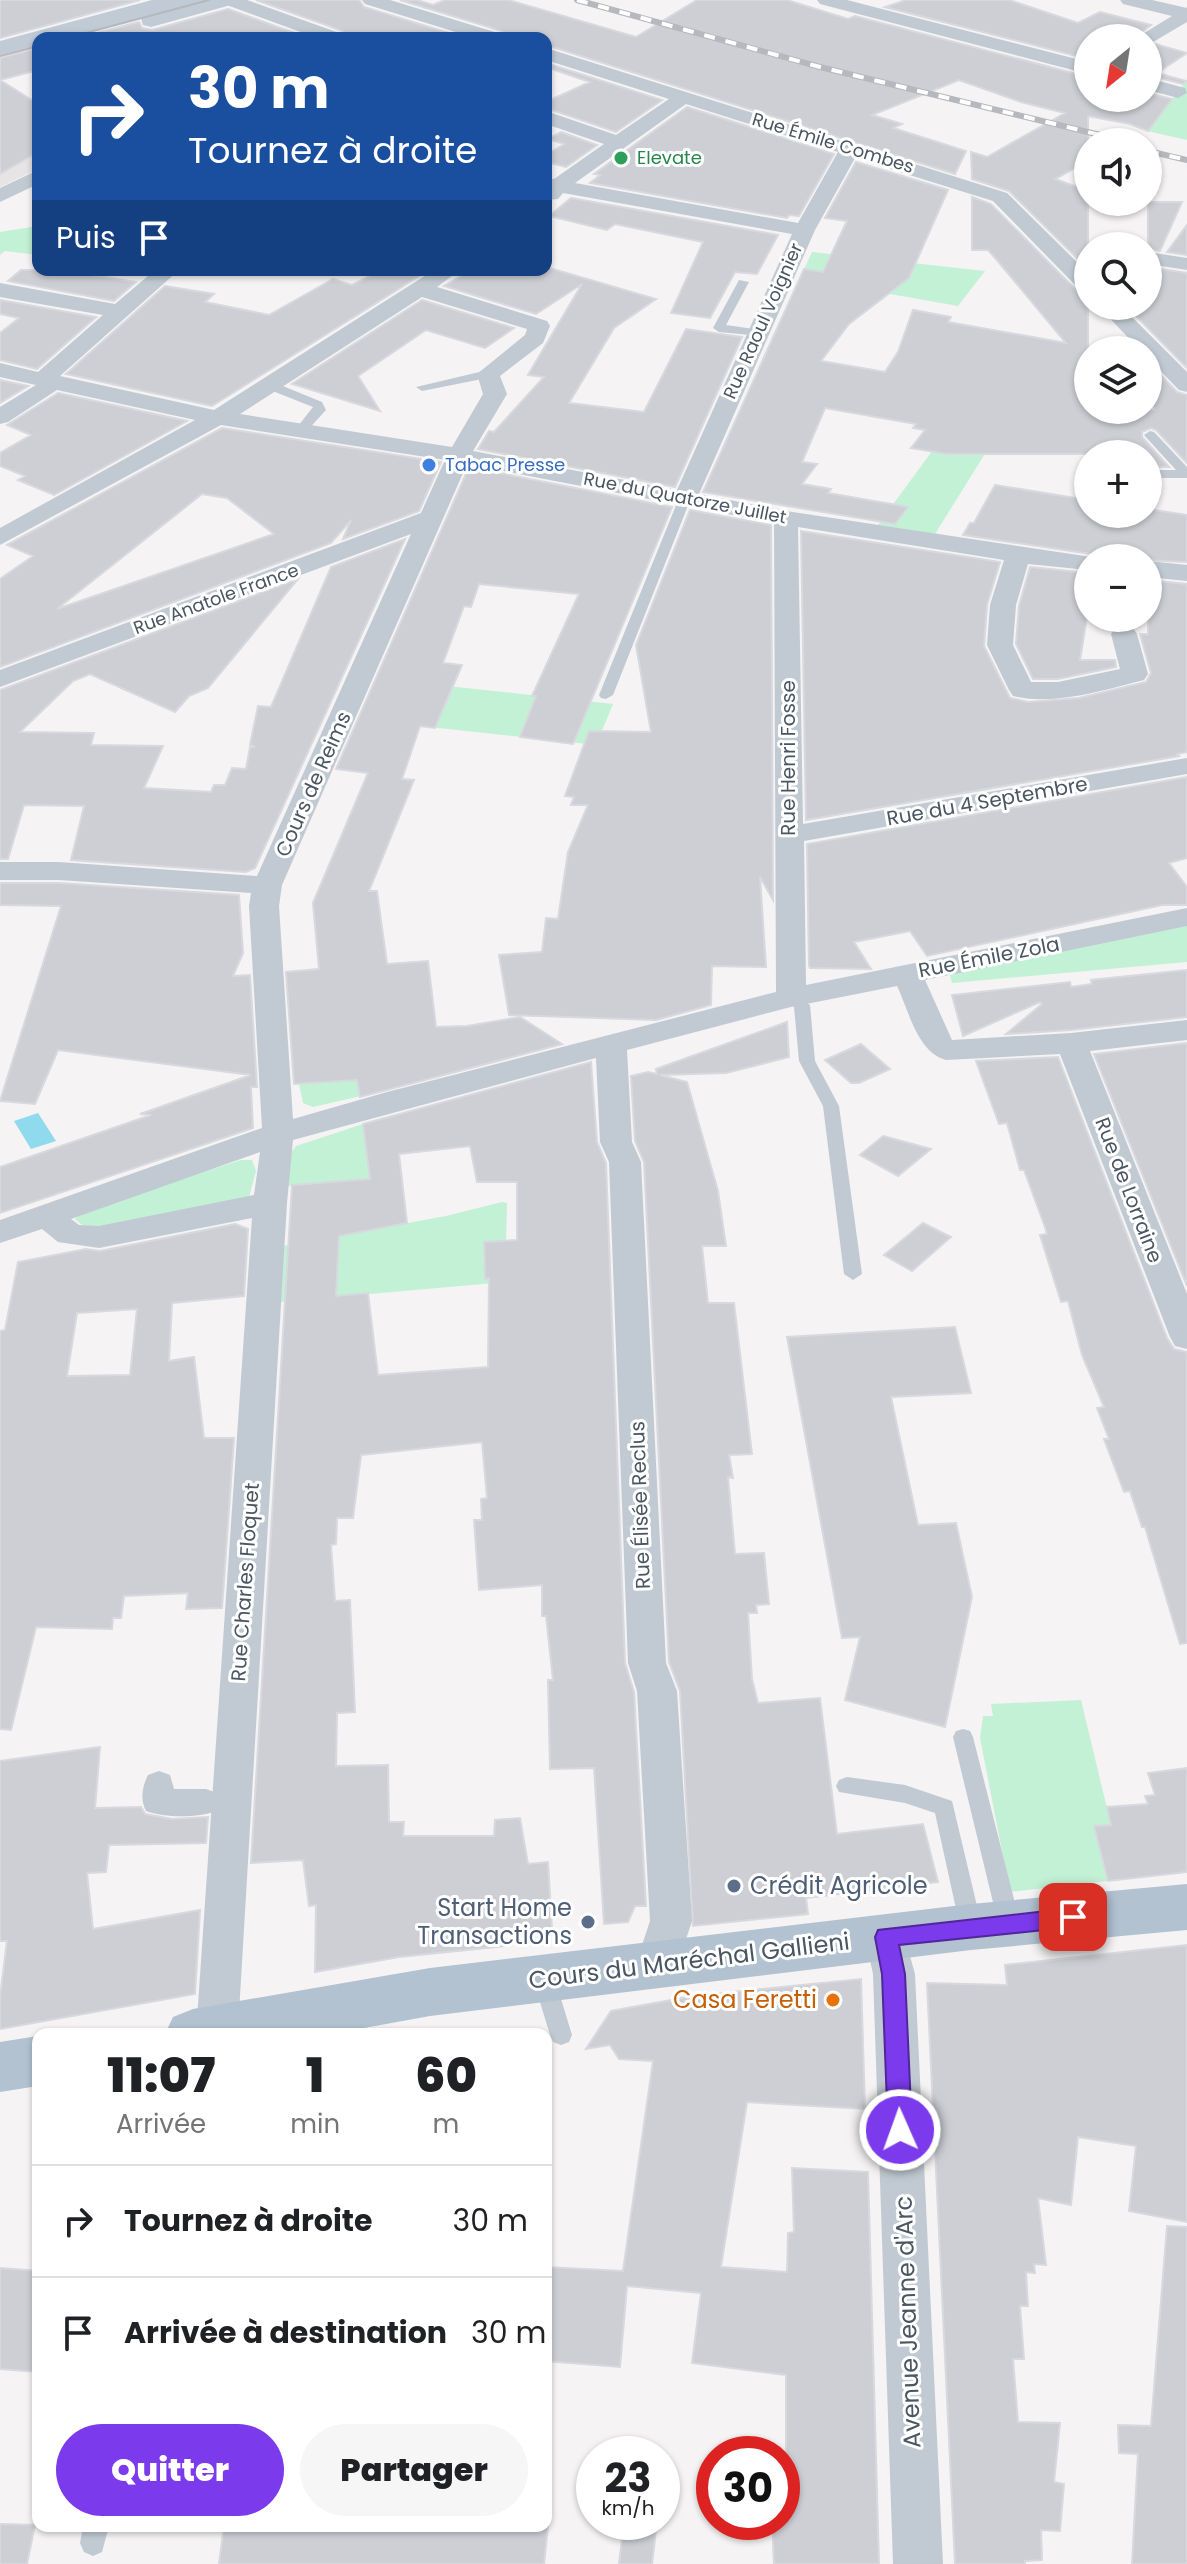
<!DOCTYPE html>
<html lang="fr">
<head>
<meta charset="utf-8">
<style>
	body { margin:0; font-family:Poppins,sans-serif; background:#f6f6f6; color:#202124; height:100vh; display:flex; flex-direction:column; font-size:30px; white-space:nowrap }
	* { box-sizing:border-box; margin:0 }
	p { font-size:26px; color:#757577 }
	.icon { flex:none; width:44px; height:44px; fill:none; stroke:currentColor; stroke-width:2; stroke-linecap:round; stroke-linejoin:round }
	.map { position:relative; flex:1; overflow:hidden }
	.side { position:absolute; left:32px; top:2028px; width:520px; height:504px; display:flex; flex-direction:column; background:#fff; border-radius:16px; box-shadow:0 2px 6px #0004 }
	.side>* { flex:none }
	.top-card { position:absolute; left:32px; top:32px; width:520px; height:244px; border-radius:16px; box-shadow:0 2px 6px #0004; background:#1a4fa0; color:#fff; overflow:hidden }
	.needle { width:52px; rotate:210deg }
	.fabs { position:absolute; left:1074px; top:24px; display:grid; gap:16px }
	.fabs a { display:grid; place-items:center; width:88px; height:88px; border-radius:50%; background:#fff; box-shadow:0 2px 6px #0004; font-size:40px }
	.speed { position:absolute; left:576px; top:2436px; display:flex; gap:16px; font-size:40px; font-weight:700; text-align:center }
	.speed>* { display:grid; place-content:center; width:104px; height:104px; border-radius:50%; background:#fff; box-shadow:0 2px 6px #0004; line-height:1 }
	.speed small { font-size:20px; font-weight:400 }
	.speed .limit { border:12px solid #d22; background:#fff; color:#111 }
	.pin { position:absolute; display:grid; place-items:center; width:68px; height:68px; color:#fff; margin:-34px; border-radius:16px; box-shadow:0 4px 12px #0006 }
	.me { position:absolute; width:88px; margin:-44px; rotate:358deg; stroke-linejoin:round; filter:drop-shadow(0 0 6px #0008) }
	.turn { display:flex; align-items:center; gap:28px; height:168px; padding:0 24px; font-size:36px }
	.turn .icon { width:104px; height:104px; stroke-width:2.5 }
	.turn b { display:block; font-size:56px; line-height:68px }
	.then { display:flex; align-items:center; height:76px; padding:0 24px; background:#0003; gap:16px; font-size:30px }
	.eta { display:flex; justify-content:space-evenly; align-items:center; height:136px; text-align:center }
	.eta b { font-size:48px; font-weight:800; line-height:56px }
	.button { display:flex; gap:16px; margin-top:auto; padding:16px 24px }
	.button a { flex:1; height:92px; border-radius:48px; background:#7c3aed; color:#fff; font-size:32px; font-weight:800; line-height:92px; text-align:center }
	.button a+a { background:#f6f6f6; color:#202124 }
	ul { padding:0; list-style:none }
	li { display:flex; align-items:center; gap:24px; height:112px; padding:0 24px; border-top:2px solid #e0e0e0 }
	li div { flex:1 }
	li b { display:block; font-size:30px }
	li em { font-style:normal }
	.map>svg:first-child { display:block }
</style>
</head>
<body>
<div class="map">
<svg width="1187" height="2564" viewBox="0 0 1187 2564">
	<rect width="100%" height="100%" fill="#f5f3f3"/>
	<!-- education -->
	<path fill="#e6e4e5" d="M0,86L38,111V169L0,187Z"/>
	<!-- green -->
	<path fill="#c3f1d5" d="M1187,80V140L1147,131L1151,127Z
		M38,226V255L5,251L0,255V232Z
		M812,252L985,271L958,306L800,278Z
		M1001,428L935,534L878,525L938,443Z
		M383,679L613,704L596,745L365,720Z
		M1187,921V962L952,983L949,971Z
		M391,1077L392,1089L313,1107L303,1103L299,1084Z
		M363,1124L370,1179L288,1186L289,1156L296,1146Z
		M241,1160H252L256,1171L249,1197L104,1229L86,1228L75,1219L85,1210Z
		M502,1202L507,1203L505,1282L279,1302L283,1246L446,1216Z
		M1081,1700L1111,1825L1094,1827L1108,1881L1010,1892L980,1738L983,1716H993L991,1704Z"/>
	<!-- water -->
	<path fill="#90daee" d="M38,1113L56,1141L31,1149L14,1121Z"/>
	<!-- building -->
	<path fill="#cdcfd5" stroke="#d7d9de" stroke-width="2" fill-rule="evenodd" d="M0,0H140L0,38Z
		M256,0H359L364,7L465,38H347L343,31Z
		M400,0H417L433,5L445,0H508L636,37L697,0H787L848,19L855,16L1088,77V98H1148V93L1172,99L1148,131L1130,124L1088,116V161L1055,179L1088,191V269L1009,191L972,179L971,152L987,157L1065,113L1021,102L959,80L872,115L902,124L893,128L966,151L955,174L546,45V38H506L502,31Z
		M906,0H1009L1078,23L1100,12L1151,25L1134,38H1088V59L885,7Z
		M228,9L308,38H77L139,22L142,28L152,30Z
		M1155,44L1187,53L1157,73L1186,81L1183,84L1148,75V48Z
		M38,48V70L0,80L38,104V152L0,174V58Z
		M546,63L662,100L616,132L546,108V102L590,82L546,67Z
		M687,107L834,154L799,216L789,215L787,218L590,183L600,175L594,174Z
		M561,132L597,145L566,167L546,162V155L564,144L548,139Z
		M856,162L948,190L909,278L849,324L821,361L885,372L898,352L913,310L951,317L948,322L1066,343L996,259L988,250H972V197L991,204L1078,292L1088,295V410H1155L1148,394V362L1177,392L1187,395V463L1156,430L1151,428L1142,432V437L1169,467H1159L1148,454H947L911,448L925,430L913,428L916,424L825,408L802,462L817,464L802,484L831,489L828,493L908,507L895,524L703,492L804,269L823,272L847,221L825,218Z
		M571,198L778,235L757,274L735,272L710,318L671,313L703,242L615,224L607,230L549,216Z
		M1148,202H1182L1160,251L1148,249Z
		M1187,225V255L1167,252Z
		M546,267L656,299L614,328L569,403L644,412L686,329L742,337L675,487L478,449L489,431L494,432L544,377L528,375L582,284L536,314L444,286L472,270H546Z
		M1155,268L1187,273V368L1127,307L1148,306V278Z
		M21,270H59L136,282L114,301L8,281Z
		M382,270L424,273L212,406L66,374L165,286L214,294L205,302L269,315L333,279L352,285Z
		M0,300L96,317L37,369L0,360V333L19,318L0,314Z
		M422,300L514,328L485,348L426,330L358,376L380,411L292,384Z
		M0,380L28,386L0,403Z
		M58,393L187,421L54,495L18,480L25,476L0,466V453L31,435L7,425Z
		M222,428L441,462L419,511L343,539L351,520L331,543L0,667V579L33,556L7,545ZM202,494L227,498L274,534L57,609Z
		M469,467L672,507L573,744L520,737L536,696H532L579,594L479,584L471,607L464,606L443,663L462,665L435,728L420,726L402,779L414,780L369,891H377L387,964L428,961L436,1027L467,1026L520,1017L562,1044L360,1097L357,1080L294,1084L286,972L319,969L313,903L368,773L336,769Z
		M995,485L1088,500V514H1148V509L1187,515V562L1101,558L1098,555L963,535L970,523H974Z
		M690,510L771,525L773,900L760,877L766,967L712,966L711,1005L656,1020L509,1015L499,955L542,952L546,918L558,919L568,852L588,805H571L574,797L565,796L589,731L651,732L636,645Z
		M801,531L1000,562L987,605L984,646L1010,698L1028,702L1079,698L1146,682L1151,673L1140,634H1148V580L1187,584V752L1177,754L1179,756L806,820Z
		M405,539L255,868L246,872L71,860L84,806L24,805L8,859H0V690L298,579L208,688L189,696L175,712L90,674L73,681L20,732L94,733L91,745L163,746L144,788L211,792L214,785H225L232,768L246,769L250,747H255L250,745L258,706L271,707L331,567Z
		M1030,567L1088,573V611L1080,660H1115L1116,667L1058,679H1033L1016,644L1019,606Z
		M1187,777V858L1169,863L1187,887V905H1162L927,956L910,931L854,942L871,969L810,968L809,965L807,844Z
		M0,883H59L239,895L243,953L233,976L250,975L257,1087H251L253,1128L0,1213V1167L151,1115L140,1114L251,1075L58,1050L35,1104L0,1101L61,906L0,905Z
		M1187,970V1017L1071,1030L1006,1034L1042,1004L1040,1002L963,1036L952,995L1070,982L1071,987L1092,984L1091,980Z
		M787,1022L789,1057L726,1073L660,1075L687,1082L718,1191L726,1246H702L708,1303H734L752,1454L729,1455L733,1478L728,1477L735,1554L764,1553L769,1604L756,1605L757,1613H748L752,1679L758,1703L820,1698L837,1834L923,1824L938,1882L806,1898L808,1914L693,1926L680,1691L669,1662L644,1162L635,1141L631,1076L648,1072L657,1074L656,1069Z
		M1187,1043V1286L1094,1054Z
		M861,1044L890,1069L859,1083H851L825,1060Z
		M1058,1057L1167,1338L1174,1349L1187,1352V1643L1180,1644L1145,1527H1142L1130,1491L1124,1492L1104,1439H1109L1097,1408L1104,1407L1082,1355L1068,1301L1061,1302L1040,1235L1047,1234L1045,1227L1024,1170H1020L1007,1123L999,1124L976,1061Z
		M591,1062L597,1142L606,1163L625,1663L634,1692L646,1906H635L628,1922L604,1924L594,1768L550,1769L548,1680H553L546,1616H542V1585L479,1590L474,1520H482L481,1499L487,1498L482,1442L361,1455L353,1518H337L336,1544L331,1545L335,1601L350,1600L355,1712L337,1713L336,1766L388,1765L389,1822H404L403,1836H494L495,1820L520,1818L528,1864L548,1862L552,1929L505,1934V1946L399,1957L315,1972L316,1905L309,1906L303,1860L251,1863L292,1185L370,1179L363,1124ZM470,1146L477,1182H517V1240L484,1242L485,1279L489,1278L488,1367L378,1375L368,1293L336,1296L339,1236L407,1223L399,1154Z
		M883,1136L931,1149L898,1176L860,1155Z
		M923,1223L951,1237L912,1271L884,1255Z
		M235,1224L248,1229L244,1296L172,1303L169,1361L194,1357L204,1438H234L222,1608L186,1609L188,1593L124,1596L121,1618H113L112,1629L36,1627L11,1730L0,1729V1331L5,1330L18,1262L86,1249L100,1251ZM137,1309L130,1375L67,1376L77,1313Z
		M955,1327L971,1393L891,1397L918,1525L956,1523L972,1597L945,1727L845,1700L860,1637L842,1638L787,1337Z
		M100,1747L95,1808L141,1807L145,1814L172,1819L208,1817L206,1843L109,1845L106,1872L87,1873L93,1929L200,1910L195,1994L0,2029V1997L7,1941H0V1761Z
		M1187,1768V1872L1108,1881L1094,1826L1111,1825L1107,1807L1148,1804L1145,1796L1155,1795L1148,1773Z
		M1187,1945V2222L1129,2211L1136,2146L1078,2137L1071,2205L1038,2198L1046,2265L1034,2264L1035,2273L1026,2272L1028,2306H1020L1024,2359H1013L1018,2422L1060,2423L1054,2482L1064,2484L1060,2531L1041,2530L1042,2560L1025,2561V2564H955L927,1983L1007,1985L1005,1965Z
		M861,1979L865,2109L747,2102L721,2267L787,2272L788,2233L794,2232L792,2168L868,2172L879,2564H774L772,2522H782V2509H786V2375L692,2363L701,2293L627,2286L620,2367L546,2361V2267L623,2271L653,2061L619,2059L610,2045L586,2049L611,2011L693,1996Z
		M1167,2226L1187,2227V2564H1132L1138,2454L1119,2453L1118,2425L1151,2426Z
		M0,2268L38,2271V2372L0,2369Z
		M624,2522H657L652,2564H619Z
		M0,2524L35,2525L27,2564H0Z
		M224,2526H548L544,2564H219Z"/>
	<g fill="none" stroke-linecap="round" stroke-linejoin="round">
		<!-- service -->
		<path fill="#c1cad2" fill-rule="evenodd" d="M739,280L749,282L726,325L761,330V336L719,332L713,328Z
			M488,370L492,371V377L422,391L416,387Z
			M265,382H273L322,402L326,410L305,433H297L295,430L313,407L265,388Z
			M1150,431L1154,432L1187,467V478H1148V470H1176L1144,435Z
			M685,494L691,498L613,695L606,699L601,698L599,695L679,498Z
			M791,993L810,1005L815,1061L839,1106L862,1274L853,1280L844,1274L823,1106L799,1061L794,1007L783,998Z
			M963,1729L970,1731L973,1737L1020,1923L1017,1930L1009,1932L1001,1930L998,1923L953,1737L956,1731Z
			M847,1777L905,1785L952,1801L982,1927L979,1934L971,1937L963,1934L960,1927L935,1813L905,1803L839,1792L836,1786L839,1780Z
			M544,1969L552,1972L555,1979L572,2035L569,2042L561,2045L553,2042L550,2035L533,1979L536,1972Z
			M83,2526H109L102,2552L93,2556L84,2552L80,2543Z"/>
		<!-- pedestrian -->
		<path fill="#c1cad2" fill-rule="evenodd" d="M159,1771L170,1775L174,1789H206L217,1793L221,1802L217,1811C197,1818 166,1818 146,1811C140,1799 142,1787 148,1775Z"/>
		<!-- minor -->
		<path fill="#c1cad2" fill-rule="evenodd" d="M221,0H247L342,34L344,38H317L224,4Z
			M362,0H390L501,34L503,38H475L365,4Z
			M817,0H847L1088,62V74L820,4Z
			M1120,0H1152L1187,8V22L1148,45V38H1139L1141,35L1172,16L1123,4Z
			M546,48L1007,193L1088,273V292L1080,290L993,201L855,158L815,230L699,494L786,511L1098,558H1088V570L1028,564L1016,605L1013,645L1031,682H1058L1120,669L1111,634L1115,628H1133L1137,634L1148,674L1144,680C1104,690 1054,706 1013,696L1009,690L987,645L990,605L1004,560L798,527L803,824L1187,758V774L804,841L806,985L1187,908V926L925,980L952,1040L1071,1033L1187,1020V1040L1090,1051L1187,1294V1349L1175,1346L1170,1337L1060,1054L946,1060C917,1052 909,1011 897,986L791,1007L627,1050L632,1142L641,1162L666,1663L677,1691L692,1921L684,1945L689,1964L683,1977L668,1982L653,1977L642,1945L650,1921L637,1691L628,1663L609,1162L600,1142L596,1058L293,1140L287,1203L238,2030L236,2034H196L252,1218L99,1248L58,1242L42,1229L0,1243V1220L262,1128L249,906L251,893L59,880H0V862H59L257,876L411,534L0,687V670L421,513L445,460L221,425L0,545V528L195,420L57,390L8,422L0,424V407L36,385L0,377V363L38,372L103,315L0,297V283L115,304L155,270H179L60,376L214,410L434,270H460L437,287L547,321L550,326L543,343L500,376L507,394L473,451L677,490L792,234L563,193L558,199L546,200V178L554,179L604,144L546,124V111L616,135L669,99L546,60ZM686,104L838,152L798,223L575,183ZM422,297L527,329L525,335L477,374L483,394L452,447L240,414ZM467,464L774,523L776,992L387,1092L293,1119L279,906L282,885ZM260,1152L254,1195L99,1226L79,1225L71,1219Z
			M1148,78L1185,88L1187,93L1178,98L1148,90Z
			M38,170V184L0,202V188Z
			M1148,252L1187,258V270L1148,264Z
			M1098,306H1121L1187,372V392L1179,390L1148,358V350H1140Z
			M1148,561L1187,565V581L1148,577Z
			M886,1919L901,1924L915,1974L943,2564H893L873,1974L865,1937L871,1924Z"/>
		<!-- secondary -->
		<path fill="#c1cbd6" fill-rule="evenodd" d="M152,0H235L231,5L151,27L143,25L141,18L65,38H38V45L0,55V41Z"/>
		<!-- primary -->
		<path fill="#b3c2d1" fill-rule="evenodd" d="M1187,1884V1930L971,1950L430,2016L331,2034H165L173,2017L193,2009L430,1968L971,1904Z
			M38,2036V2086L0,2092V2042Z"/>
		<!-- tram -->
		<path stroke="#b5b8bd" stroke-width="2" d="M67,38L209,0
			M0,56L38,46"/>
		<defs>
			<path id="rail" d="M577,0L820,67L1129,142
				M1148,151L1187,160"/>
		</defs>
		<!-- rail casing -->
		<use href="#rail" stroke="#b5b8bd" stroke-width="6"/>
		<!-- rail -->
		<use href="#rail" stroke="#fff" stroke-width="4" stroke-dasharray="11" stroke-linecap="butt"/>
	</g>
	<!-- route -->
	<path fill="#7c3aed" stroke="#51269a" stroke-width="2" d="M1073,1908L1081,1910L1084,1917L1081,1924L1073,1927L899,1945L905,1974L912,2130L908,2137L900,2140L892,2137L888,2130L882,1974L875,1937L878,1930Z"/>
	<!-- markers -->
	<circle fill="#2e9e5b" stroke="#fff" stroke-width="3" cx="621" cy="158" r="8"/>
	<circle fill="#3f7fe0" stroke="#fff" stroke-width="3" cx="429" cy="465" r="8"/>
	<g fill="#5c6f8a" stroke="#fff" stroke-width="3">
		<circle cx="734" cy="1886" r="8"/>
		<circle cx="588" cy="1922" r="8"/>
	</g>
	<circle fill="#e8710a" stroke="#fff" stroke-width="3" cx="833" cy="2000" r="8"/>
	<g text-anchor="middle" stroke-width="6" stroke-linejoin="round" paint-order="stroke">
		<!-- far-street labels -->
		<g font-size="18" fill="#4a5661" stroke="#fff">
			<text transform="translate(833 143) rotate(17)" y="6">Rue Émile Combes</text>
			<text transform="translate(763 321) rotate(-66)" y="6">Rue Raoul Voignier</text>
			<text transform="translate(685 498) rotate(11)" y="6">Rue du Quatorze Juillet</text>
			<text transform="translate(216 599) rotate(-20)" y="6">Rue Anatole France</text>
		</g>
		<!-- far-leisure labels -->
		<g font-size="18" fill="#27864d" stroke="#fff" text-anchor="start">
			<text x="637" y="164">Elevate</text>
		</g>
		<!-- far-shop labels -->
		<g font-size="18" fill="#366cbe" stroke="#fff" text-anchor="start">
			<text x="445" y="471">Tabac Presse</text>
		</g>
		<!-- street labels -->
		<g font-size="20" fill="#4a5661" stroke="#fff">
			<text transform="translate(788 758) rotate(-90)" y="7">Rue Henri Fosse</text>
			<text transform="translate(313 784) rotate(-66)" y="7">Cours de Reims</text>
			<text transform="translate(987 801) rotate(-10)" y="7">Rue du 4 Septembre</text>
			<text transform="translate(989 957) rotate(-11)" y="7">Rue Émile Zola</text>
			<text transform="translate(1129 1190) rotate(69)" y="7">Rue de Lorraine</text>
			<text transform="translate(640 1505) rotate(-92)" y="7">Rue Élisée Reclus</text>
			<text transform="translate(245 1582) rotate(-86)" y="7">Rue Charles Floquet</text>
		</g>
		<!-- near-service labels -->
		<g font-size="24" fill="#4e5e75" stroke="#fff" text-anchor="start">
			<text x="750" y="1894">Crédit Agricole</text>
			<text x="572" y="1916" text-anchor="end">Start Home<tspan x="572" dy="28">Transactions</tspan></text>
		</g>
		<!-- near-street labels -->
		<g font-size="24" fill="#4a5661" stroke="#fff">
			<text transform="translate(689 1961) rotate(-7)" y="8">Cours du Maréchal Gallieni</text>
			<text transform="translate(908 2322) rotate(-92)" y="8">Avenue Jeanne d'Arc</text>
		</g>
		<!-- near-food labels -->
		<g font-size="24" fill="#c56008" stroke="#fff" text-anchor="end">
			<text x="817" y="2008">Casa Feretti</text>
		</g>
	</g>
</svg>
<div class="fabs">
<a><svg class="needle" viewBox="-14 -14 28 28"><path d="M0-13l5 13h-10z" fill="#e53935"/><path d="M0 13l5-13h-10z" fill="#757577"/></svg></a>
<a><svg class="icon" aria-label="sound" viewBox="0 0 24 24"><path d="M4 9h4l5-4v14l-5-4H4zM17 9q2 3 0 6"/></svg></a>
<a><svg class="icon" aria-label="search" viewBox="0 0 24 24"><circle cx="10" cy="10" r="6"/><path d="M15 15l6 6"/></svg></a>
<a><svg class="icon" aria-label="layers" viewBox="0 0 24 24"><path d="M12 4l9 5-9 5-9-5zM3 14l9 5 9-5"/></svg></a>
<a>+</a>
<a>−</a>
</div>
<div class="speed"><div>23<small>km/h</small></div><div class="limit">30</div></div>
<div class="pin" style="left:1073px;top:1917px;background:#d93025"><svg class="icon" aria-label="arrive" viewBox="0 0 24 24"><path d="M6 21V4h12l-3 4 3 4H6"/></svg></div>
<svg class="me" style="left:900px;top:2130px" viewBox="-20 -20 40 40"><circle r="17" fill="#7c3aed" stroke="#fff" stroke-width="3"/><path d="M0-11L8 9 0 5-8 9z" fill="#fff"/></svg>
<div class="top-card">
<div class="turn"><svg class="icon" aria-label="right" viewBox="0 0 24 24"><path d="M7 20v-9h11M14 6l5 5-5 5"/></svg><div><b>30 m</b>Tournez à droite</div></div>
<div class="then">Puis<svg class="icon" aria-label="arrive" viewBox="0 0 24 24"><path d="M6 21V4h12l-3 4 3 4H6"/></svg></div>
</div>
<section class="side">
<div class="eta">
<div><b>11:07</b><p>Arrivée</p></div>
<div><b>1</b><p>min</p></div>
<div><b>60</b><p>m</p></div>
</div>
<ul>
<li><svg class="icon" aria-label="right" viewBox="0 0 24 24"><path d="M7 20v-9h11M14 6l5 5-5 5"/></svg><div><b>Tournez à droite</b></div><em>30 m</em></li>
<li><svg class="icon" aria-label="arrive" viewBox="0 0 24 24"><path d="M6 21V4h12l-3 4 3 4H6"/></svg><div><b>Arrivée à destination</b></div><em>30 m</em></li>
</ul>
<div class="button"><a>Quitter</a><a>Partager</a></div>
</section>
</div>
</body>
</html>
